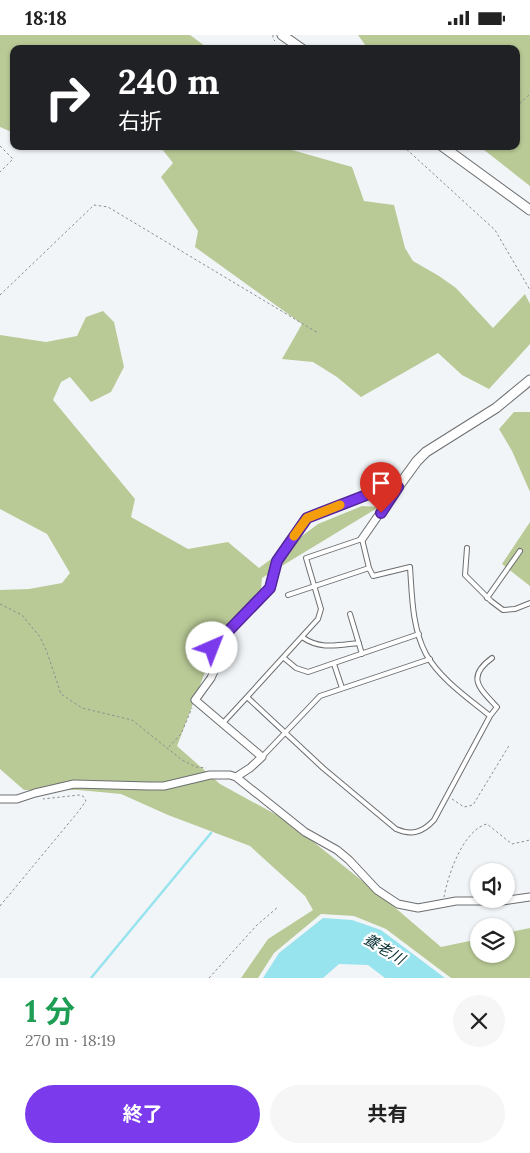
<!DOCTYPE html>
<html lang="ja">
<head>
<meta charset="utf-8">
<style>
	body { margin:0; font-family:Lora,"Noto Sans JP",serif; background:#f6f6f6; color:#222; height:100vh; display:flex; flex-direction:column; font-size:19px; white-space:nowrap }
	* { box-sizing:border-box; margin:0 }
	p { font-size:16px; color:#767676 }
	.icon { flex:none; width:28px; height:28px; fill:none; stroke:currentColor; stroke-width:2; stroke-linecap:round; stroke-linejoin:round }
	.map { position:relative; height:943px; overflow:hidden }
	.panel { display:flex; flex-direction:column; background:#fff; flex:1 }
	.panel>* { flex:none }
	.top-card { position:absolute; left:10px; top:10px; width:510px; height:105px; border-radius:10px; box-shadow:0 1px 4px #0004; background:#202124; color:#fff; overflow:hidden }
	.fabs { position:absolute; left:470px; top:828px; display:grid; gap:10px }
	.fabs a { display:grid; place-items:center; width:45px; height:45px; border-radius:50%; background:#fff; box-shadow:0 1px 4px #0004; font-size:25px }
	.pin { position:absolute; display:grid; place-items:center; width:42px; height:42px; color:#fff; margin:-51px -21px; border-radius:50% 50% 50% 0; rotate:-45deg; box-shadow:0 0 5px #0007 }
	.pin .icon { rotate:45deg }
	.me { position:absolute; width:55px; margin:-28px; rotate:44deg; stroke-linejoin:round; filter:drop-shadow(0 0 4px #0008) }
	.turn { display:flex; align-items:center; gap:18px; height:105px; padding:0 25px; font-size:22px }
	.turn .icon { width:65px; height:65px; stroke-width:2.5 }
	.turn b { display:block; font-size:35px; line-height:42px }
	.round { display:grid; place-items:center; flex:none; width:52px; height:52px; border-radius:26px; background:#f6f6f6 }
	.overview { display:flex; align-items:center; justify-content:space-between; height:85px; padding:0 25px }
	h1 { font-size:30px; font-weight:700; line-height:38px; color:#1e9e55 }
	.cta { display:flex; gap:10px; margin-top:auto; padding:10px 25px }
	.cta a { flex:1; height:58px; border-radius:30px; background:#7c3aed; color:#fff; font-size:20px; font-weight:700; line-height:58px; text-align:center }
	.cta a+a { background:#f6f6f6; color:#222 }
	.status { display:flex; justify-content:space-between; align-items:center; height:35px; padding:0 25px; background:#fff; direction:ltr }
	.status svg { height:14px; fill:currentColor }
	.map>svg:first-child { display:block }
</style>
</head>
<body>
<div class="status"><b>18:18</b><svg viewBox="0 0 49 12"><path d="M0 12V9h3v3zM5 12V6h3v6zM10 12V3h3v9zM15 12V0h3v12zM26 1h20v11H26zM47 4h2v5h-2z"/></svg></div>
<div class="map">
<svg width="530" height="943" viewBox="0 0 530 943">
	<rect width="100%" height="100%" fill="#f2f5f8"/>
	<!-- green -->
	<path fill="#b9ca96" d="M0,0H190L209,14H14V98L0,92Z
		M358,0H530V151L479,111H516V14H368Z
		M157,111H278L352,132L364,166L394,170L405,213L413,226L439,241L456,253L493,293L525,259L530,269V309L489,354L462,340L438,318L361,362L337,342L313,327L282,324L302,289L195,212L198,196L161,142L173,128L162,114Z
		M103,276L114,287L124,332L111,357L91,367L70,342L61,347L53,365L135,464L131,482L188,514L228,507L259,533L318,489L362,471L379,472L262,543L261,554L205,637L177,711L220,749L286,785L385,864L441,912L479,904V919H506V898L530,893V943H451L386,894L354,881L321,879L274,918L258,943H241L268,904L313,875L305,861L250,811L168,780L121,759L79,755H24L0,734V555L29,554L62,548L70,538L47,499L0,474V300L46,307L77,301L86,282Z
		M514,377H530V457L512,416L499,394Z
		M530,487V551L502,529Z"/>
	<!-- water -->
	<path fill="#97e3ee" d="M323,883L352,885L381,895L445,943H385L368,930L339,929L323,943H263L279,918Z"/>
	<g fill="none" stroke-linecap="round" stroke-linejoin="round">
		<!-- stream -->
		<path stroke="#97e3ee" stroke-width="2.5" d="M91,943L211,798"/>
		<defs>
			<path id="service" d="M467,513L465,540L491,566L503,575L515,574L530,568
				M288,560L369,533
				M487,563L520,516
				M350,579L362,619
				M302,602C320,615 338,610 359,608
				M284,623L296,633L308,637L419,599
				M334,629L342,653
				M490,681C468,663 440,644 426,619C412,593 412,560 410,532L373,541L369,533L362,504L306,523L321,574L318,584L247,662L323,733L396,794C412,801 423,797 434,785L490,681L497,672C479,653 466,642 492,623
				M223,688L247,662
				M262,722L320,661L430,624"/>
			<path id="minor" d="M236,742L250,733L262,722L195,665L211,643L215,634L212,613L270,553L277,526L307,483L392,450L398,452L362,504
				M0,764H17L35,758L74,749L149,751H164L210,740H230L236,742L305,797L337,815L349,825L377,855L398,869L418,873L456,866H502L530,862"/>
			<path id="tertiary" d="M282,0L302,14
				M442,111L530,175
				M398,452L417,426L426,417L496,373L530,345"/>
		</defs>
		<!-- service casing -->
		<use href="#service" stroke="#6c6e70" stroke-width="6"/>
		<!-- minor casing -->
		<use href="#minor" stroke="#6c6e70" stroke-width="9"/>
		<!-- tertiary casing -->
		<use href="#tertiary" stroke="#6c6e70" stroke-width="11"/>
		<!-- path -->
		<path stroke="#8b8e90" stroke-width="1" stroke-dasharray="2.5 2.5" stroke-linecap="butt" d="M273,0V4L275,6
			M281,10L286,14
			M516,72L530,59
			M0,111L13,124L0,137
			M403,111L495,195L530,255
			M0,260L94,170L108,172L318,298
			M0,569L22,580L40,602L47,617L61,659L82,673L132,685L182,725L196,732L206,733
			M169,712L181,699L192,673
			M452,764L464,772L473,770L510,709
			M444,862C448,840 463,795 487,789L512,809L530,805
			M0,871L78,777L86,766L83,761L79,760L43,764
			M209,943L257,890L278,872"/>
		<!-- service -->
		<use href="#service" stroke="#fff" stroke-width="4"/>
		<!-- minor -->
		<use href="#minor" stroke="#fff" stroke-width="7"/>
		<!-- tertiary -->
		<use href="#tertiary" stroke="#fff" stroke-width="9"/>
	</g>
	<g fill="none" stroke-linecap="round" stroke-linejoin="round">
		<defs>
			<path id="route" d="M212,613L270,553L277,526L307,483L392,450L398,452L381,478"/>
		</defs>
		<!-- route casing -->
		<use href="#route" stroke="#51269a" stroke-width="12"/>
		<!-- route -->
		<use href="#route" stroke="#7c3aed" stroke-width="9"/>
		<!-- slow -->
		<path stroke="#f59e0b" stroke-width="9" d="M294,501L307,483L340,470"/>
	</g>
	<g text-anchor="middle" stroke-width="4.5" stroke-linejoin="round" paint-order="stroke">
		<!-- water labels -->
		<g font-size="15" font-style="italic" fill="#093035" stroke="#fff">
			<text transform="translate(384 914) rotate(31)" y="5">養老川</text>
		</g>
	</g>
</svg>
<div class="fabs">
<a><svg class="icon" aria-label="sound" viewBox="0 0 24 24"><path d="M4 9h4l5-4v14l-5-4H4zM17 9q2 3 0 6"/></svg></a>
<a><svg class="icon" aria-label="layers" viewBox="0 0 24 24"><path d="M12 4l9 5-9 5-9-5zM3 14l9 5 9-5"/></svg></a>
</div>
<div class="pin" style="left:381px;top:478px;background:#d93025"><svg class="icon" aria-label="arrive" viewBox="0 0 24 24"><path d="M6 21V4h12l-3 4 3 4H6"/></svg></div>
<svg class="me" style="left:212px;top:613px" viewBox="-20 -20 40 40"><circle r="19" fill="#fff"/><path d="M0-13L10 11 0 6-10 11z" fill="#7c3aed"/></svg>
<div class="top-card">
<div class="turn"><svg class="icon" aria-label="right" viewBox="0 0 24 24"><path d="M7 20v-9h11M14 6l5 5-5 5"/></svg><div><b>240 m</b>右折</div></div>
</div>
</div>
<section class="panel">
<div class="overview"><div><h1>1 分</h1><p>270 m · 18:19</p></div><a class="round"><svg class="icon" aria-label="close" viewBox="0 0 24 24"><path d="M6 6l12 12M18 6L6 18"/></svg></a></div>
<div class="cta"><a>終了</a><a>共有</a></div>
</section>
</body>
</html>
